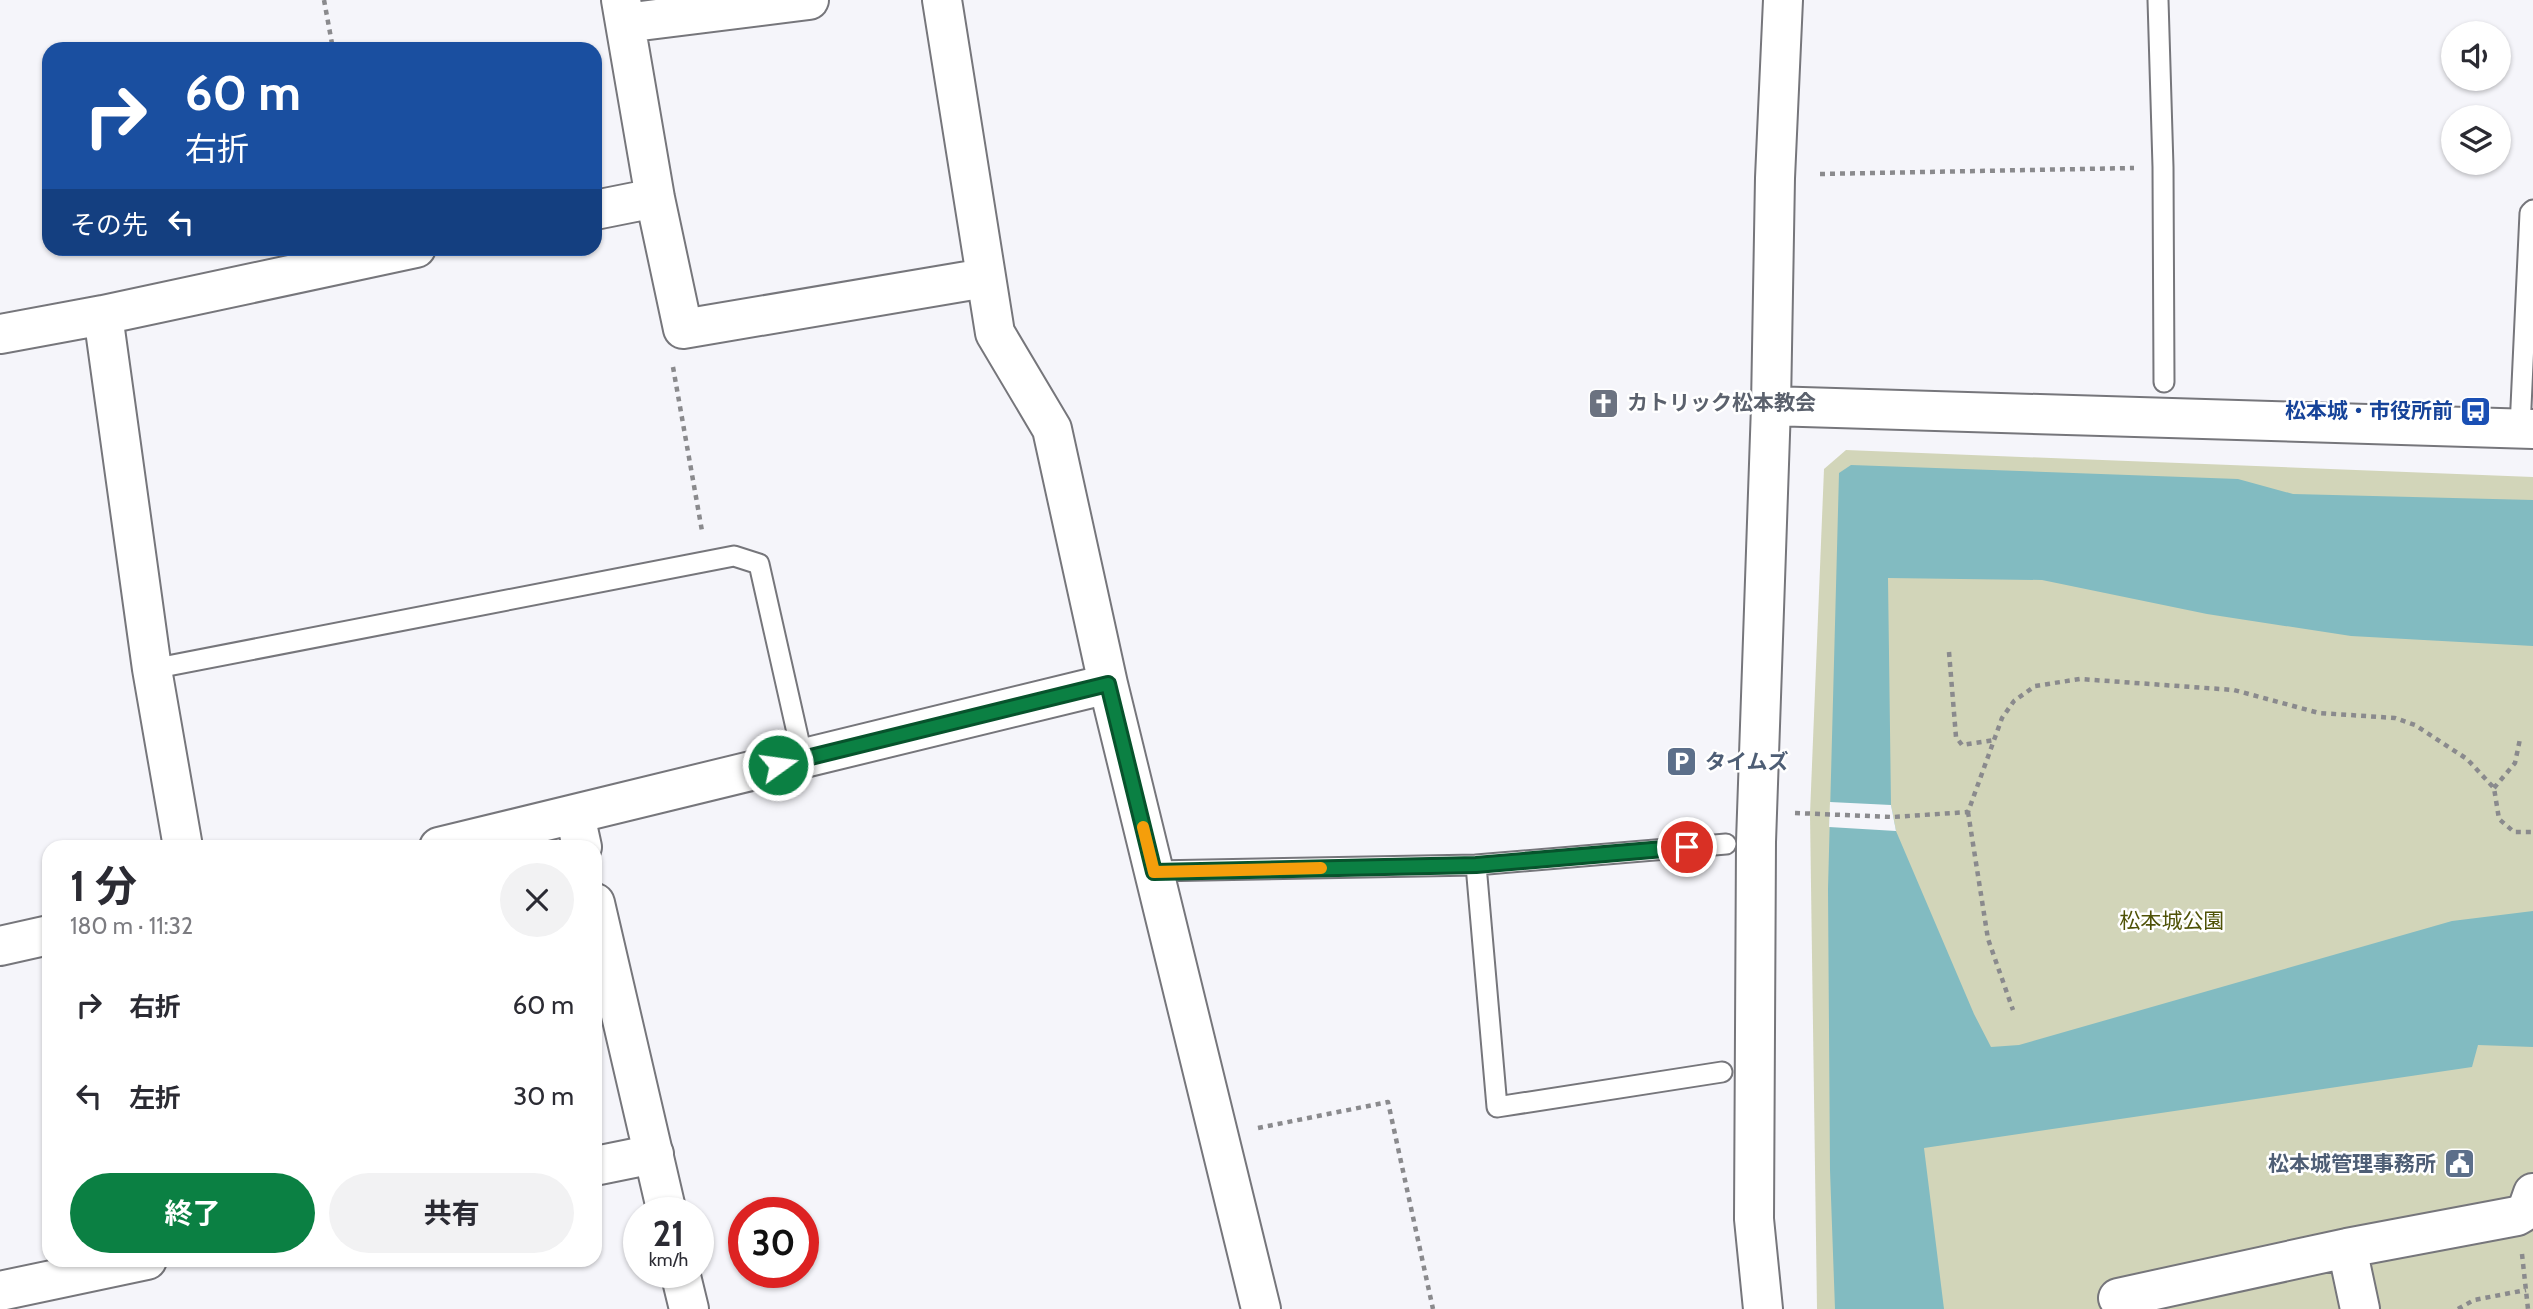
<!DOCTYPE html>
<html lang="ja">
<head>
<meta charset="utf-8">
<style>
	body { margin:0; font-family:Cabin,"Noto Sans JP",sans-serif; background:#f2f2f3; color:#2b2b33; height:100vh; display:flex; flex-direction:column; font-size:26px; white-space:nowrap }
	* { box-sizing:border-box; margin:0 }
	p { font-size:23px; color:#7c7c81 }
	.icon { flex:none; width:38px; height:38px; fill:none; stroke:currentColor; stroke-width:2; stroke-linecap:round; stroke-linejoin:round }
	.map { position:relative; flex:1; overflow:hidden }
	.sheet { position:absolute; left:42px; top:840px; width:560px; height:427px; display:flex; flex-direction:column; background:#fff; border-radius:21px; box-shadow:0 2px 5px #0004 }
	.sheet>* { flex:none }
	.hud { position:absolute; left:42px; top:42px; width:560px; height:214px; border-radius:21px; box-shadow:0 2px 5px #0004; background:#1a4fa0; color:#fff; overflow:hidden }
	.tools { position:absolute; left:2441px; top:21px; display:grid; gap:14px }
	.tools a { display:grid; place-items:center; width:70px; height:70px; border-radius:50%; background:#fff; box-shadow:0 2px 5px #0004; font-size:35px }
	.speed { position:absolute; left:623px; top:1197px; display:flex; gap:14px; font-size:35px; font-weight:700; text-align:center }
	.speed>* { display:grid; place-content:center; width:91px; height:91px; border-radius:50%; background:#fff; box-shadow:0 2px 5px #0004; line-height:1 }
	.speed small { font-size:18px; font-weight:400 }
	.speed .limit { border:10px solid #d22; background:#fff; color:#111 }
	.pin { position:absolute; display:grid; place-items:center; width:60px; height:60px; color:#fff; margin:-30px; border:4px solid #fff; border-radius:50%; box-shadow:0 2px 7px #0007 }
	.me { position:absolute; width:77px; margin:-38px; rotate:76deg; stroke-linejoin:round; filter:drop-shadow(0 0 5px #0008) }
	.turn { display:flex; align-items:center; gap:24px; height:147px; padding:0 28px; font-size:32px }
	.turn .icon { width:91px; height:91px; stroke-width:2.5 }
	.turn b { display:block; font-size:49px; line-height:60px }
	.then { display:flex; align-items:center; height:66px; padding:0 28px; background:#0003; gap:14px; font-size:26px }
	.round { display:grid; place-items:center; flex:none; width:74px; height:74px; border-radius:37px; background:#f2f2f3 }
	.summary { display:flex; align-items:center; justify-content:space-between; height:119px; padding:0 28px }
	h1 { font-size:42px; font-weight:700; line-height:52px }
	.button { display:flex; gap:14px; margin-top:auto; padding:14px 28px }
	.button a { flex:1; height:80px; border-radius:42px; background:#0b8043; color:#fff; font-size:28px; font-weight:700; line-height:80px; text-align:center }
	.button a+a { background:#f2f2f3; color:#2b2b33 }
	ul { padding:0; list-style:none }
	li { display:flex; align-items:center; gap:21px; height:91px; padding:0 28px }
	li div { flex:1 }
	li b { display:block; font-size:26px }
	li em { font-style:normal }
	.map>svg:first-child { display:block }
</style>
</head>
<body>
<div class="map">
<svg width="2533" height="1309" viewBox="0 0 2533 1309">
	<rect width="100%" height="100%" fill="#f5f5fa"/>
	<!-- green -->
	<path fill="#d2d5b9" d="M1846,450L2533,477V1309H1817L1810,814L1824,469Z"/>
	<!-- water -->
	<path fill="#82bbc1" d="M1851,465L2238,479L2293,494L2533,500V646L2351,636L2207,614L2042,580L1888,578L1891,805L1896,831L1974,1014L1991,1047L2019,1045L2452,921L2533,911V1047L2478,1045L2472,1067L1924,1148L1944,1309H1835L1830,1170L1828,889L1839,473Z"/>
	<!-- pier -->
	<path fill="#f5f5fa" d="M1830,802L1891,805L1896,831L1829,827Z"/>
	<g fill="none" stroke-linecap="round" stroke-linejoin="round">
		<defs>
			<path id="lane" d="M2158,0L2163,167L2164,382
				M2520,428L2530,213L2533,210
				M152,669L734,556L759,564L803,759
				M1476,865L1497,1107L1722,1072
				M1154,871L1476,865L1726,844"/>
			<path id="street" d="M621,0L655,198L683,329L985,278
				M942,0L995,333L1052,429L1108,684L1261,1309
				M625,23L809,0
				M595,210L655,198
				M103,315L152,669L183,847
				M0,334L103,315L416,248
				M439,847L1108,684
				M0,946L49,935
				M595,1166L654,1154
				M2347,1248L2360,1309
				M0,1291L147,1260
				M2118,1298L2347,1248L2517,1216L2527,1210L2533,1193"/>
			<path id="secondary" d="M1771,406L2533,429
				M575,815L582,847
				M595,903L667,1213
				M680,1272L689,1309
				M1763,1309L1754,1219L1756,842L1771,406L1775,178L1783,0"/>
		</defs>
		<!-- lane casing -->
		<use href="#lane" stroke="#76767b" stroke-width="23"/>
		<!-- street casing -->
		<use href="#street" stroke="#76767b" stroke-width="42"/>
		<!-- secondary casing -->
		<use href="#secondary" stroke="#76767b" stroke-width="42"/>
		<!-- path -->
		<path stroke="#8a8a8d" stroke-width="4.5" stroke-dasharray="5 5" stroke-linecap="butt" d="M324,0L333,49
			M1820,174L2134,168
			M673,367L702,531
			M1949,652L1956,737L1962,745L1994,740
			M2494,788L2515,763L2520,739
			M1968,812L1988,939L2013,1010
			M1795,813L1893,817L1968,812L2002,718L2014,701L2035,686L2080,679L2234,690L2319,713L2395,718L2415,725L2467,759L2494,788L2499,819L2514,832H2533
			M1258,1128L1388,1102L1433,1309
			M2522,1254L2528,1309
			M2458,1309L2474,1300L2526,1290"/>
		<!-- lane -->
		<use href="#lane" stroke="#fff" stroke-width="19"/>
		<!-- street -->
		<use href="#street" stroke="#fff" stroke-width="38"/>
		<!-- secondary -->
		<use href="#secondary" stroke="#fff" stroke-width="38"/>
	</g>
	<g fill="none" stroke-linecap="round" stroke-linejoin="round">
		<defs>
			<path id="route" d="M778,765L1108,684L1154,872L1476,865L1687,847"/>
		</defs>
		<!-- route casing -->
		<use href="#route" stroke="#07532c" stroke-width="18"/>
		<!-- route -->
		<use href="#route" stroke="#0b8043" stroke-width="12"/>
		<!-- slow -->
		<path stroke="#f59e0b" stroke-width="12" d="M1143,827L1154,872L1321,868"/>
	</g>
	<!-- icons -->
	<defs>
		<symbol id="church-square" viewBox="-11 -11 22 22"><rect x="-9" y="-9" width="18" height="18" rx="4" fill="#6b7280" stroke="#fff"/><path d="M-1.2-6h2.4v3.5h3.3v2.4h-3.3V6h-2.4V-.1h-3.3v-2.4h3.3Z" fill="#fff"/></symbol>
		<symbol id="bus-square" viewBox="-11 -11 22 22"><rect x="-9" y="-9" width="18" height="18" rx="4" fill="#1a4fb4" stroke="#fff"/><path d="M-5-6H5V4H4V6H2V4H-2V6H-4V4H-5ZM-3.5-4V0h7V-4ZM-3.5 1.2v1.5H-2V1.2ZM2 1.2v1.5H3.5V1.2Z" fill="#fff"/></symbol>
		<symbol id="parking-square" viewBox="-11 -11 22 22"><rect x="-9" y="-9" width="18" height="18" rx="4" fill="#5c6f8a" stroke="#fff"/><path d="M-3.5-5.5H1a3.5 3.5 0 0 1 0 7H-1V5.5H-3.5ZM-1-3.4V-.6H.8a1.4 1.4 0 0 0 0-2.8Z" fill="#fff"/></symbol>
		<symbol id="civic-square" viewBox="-11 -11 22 22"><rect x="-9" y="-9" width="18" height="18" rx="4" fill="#5c6f8a" stroke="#fff"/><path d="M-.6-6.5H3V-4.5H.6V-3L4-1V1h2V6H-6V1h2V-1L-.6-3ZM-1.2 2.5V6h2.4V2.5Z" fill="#fff"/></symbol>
	</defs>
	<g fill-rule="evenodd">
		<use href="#church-square" x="1586" y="386" width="35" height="35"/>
		<use href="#bus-square" x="2458" y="394" width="35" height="35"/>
		<use href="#parking-square" x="1664" y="744" width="35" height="35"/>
		<use href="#civic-square" x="2442" y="1146" width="35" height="35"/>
	</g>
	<g text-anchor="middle" stroke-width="5" stroke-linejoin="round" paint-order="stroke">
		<!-- worship labels -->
		<g font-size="21" font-weight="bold" fill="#5b616d" stroke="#fff" text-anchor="start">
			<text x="1627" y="410">カトリック松本教会</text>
		</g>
		<!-- transit labels -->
		<g font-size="21" font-weight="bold" fill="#164399" stroke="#fff" text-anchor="end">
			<text x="2453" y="418">松本城・市役所前</text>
		</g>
		<!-- service labels -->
		<g font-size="21" font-weight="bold" fill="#4e5e75" stroke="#fff" text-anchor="start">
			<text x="1705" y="769">タイムズ</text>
			<text x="2436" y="1171" text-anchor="end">松本城管理事務所</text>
		</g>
		<!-- park labels -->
		<g font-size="21" fill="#4f5207" stroke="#fff">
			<text x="2172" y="928">松本城公園</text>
		</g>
	</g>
</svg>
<div class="tools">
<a><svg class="icon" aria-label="sound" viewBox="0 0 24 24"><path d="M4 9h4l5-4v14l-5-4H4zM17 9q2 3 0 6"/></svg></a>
<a><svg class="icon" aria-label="layers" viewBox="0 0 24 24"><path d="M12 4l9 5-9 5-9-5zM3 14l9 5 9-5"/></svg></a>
</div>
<div class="speed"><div>21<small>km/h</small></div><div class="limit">30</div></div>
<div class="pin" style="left:1687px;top:847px;background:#d93025"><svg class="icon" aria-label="arrive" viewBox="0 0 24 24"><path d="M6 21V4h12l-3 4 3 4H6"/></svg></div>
<svg class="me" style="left:778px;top:765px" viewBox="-20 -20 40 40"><circle r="17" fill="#0b8043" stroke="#fff" stroke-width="3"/><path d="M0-11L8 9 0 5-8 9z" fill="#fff"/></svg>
<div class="hud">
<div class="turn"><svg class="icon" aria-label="right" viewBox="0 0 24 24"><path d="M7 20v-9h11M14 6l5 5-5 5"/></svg><div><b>60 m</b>右折</div></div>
<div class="then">その先<svg class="icon" aria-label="left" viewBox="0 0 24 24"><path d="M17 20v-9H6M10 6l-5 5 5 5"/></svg></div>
</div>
<section class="sheet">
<div class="summary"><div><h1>1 分</h1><p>180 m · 11:32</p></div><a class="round"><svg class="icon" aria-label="close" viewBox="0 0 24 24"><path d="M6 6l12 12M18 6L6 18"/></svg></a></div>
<ul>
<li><svg class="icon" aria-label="right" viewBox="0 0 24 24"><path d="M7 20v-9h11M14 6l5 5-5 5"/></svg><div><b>右折</b></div><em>60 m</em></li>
<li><svg class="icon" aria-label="left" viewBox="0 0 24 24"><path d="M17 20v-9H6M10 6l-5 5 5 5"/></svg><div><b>左折</b></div><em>30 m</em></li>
</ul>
<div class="button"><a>終了</a><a>共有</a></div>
</section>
</div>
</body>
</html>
